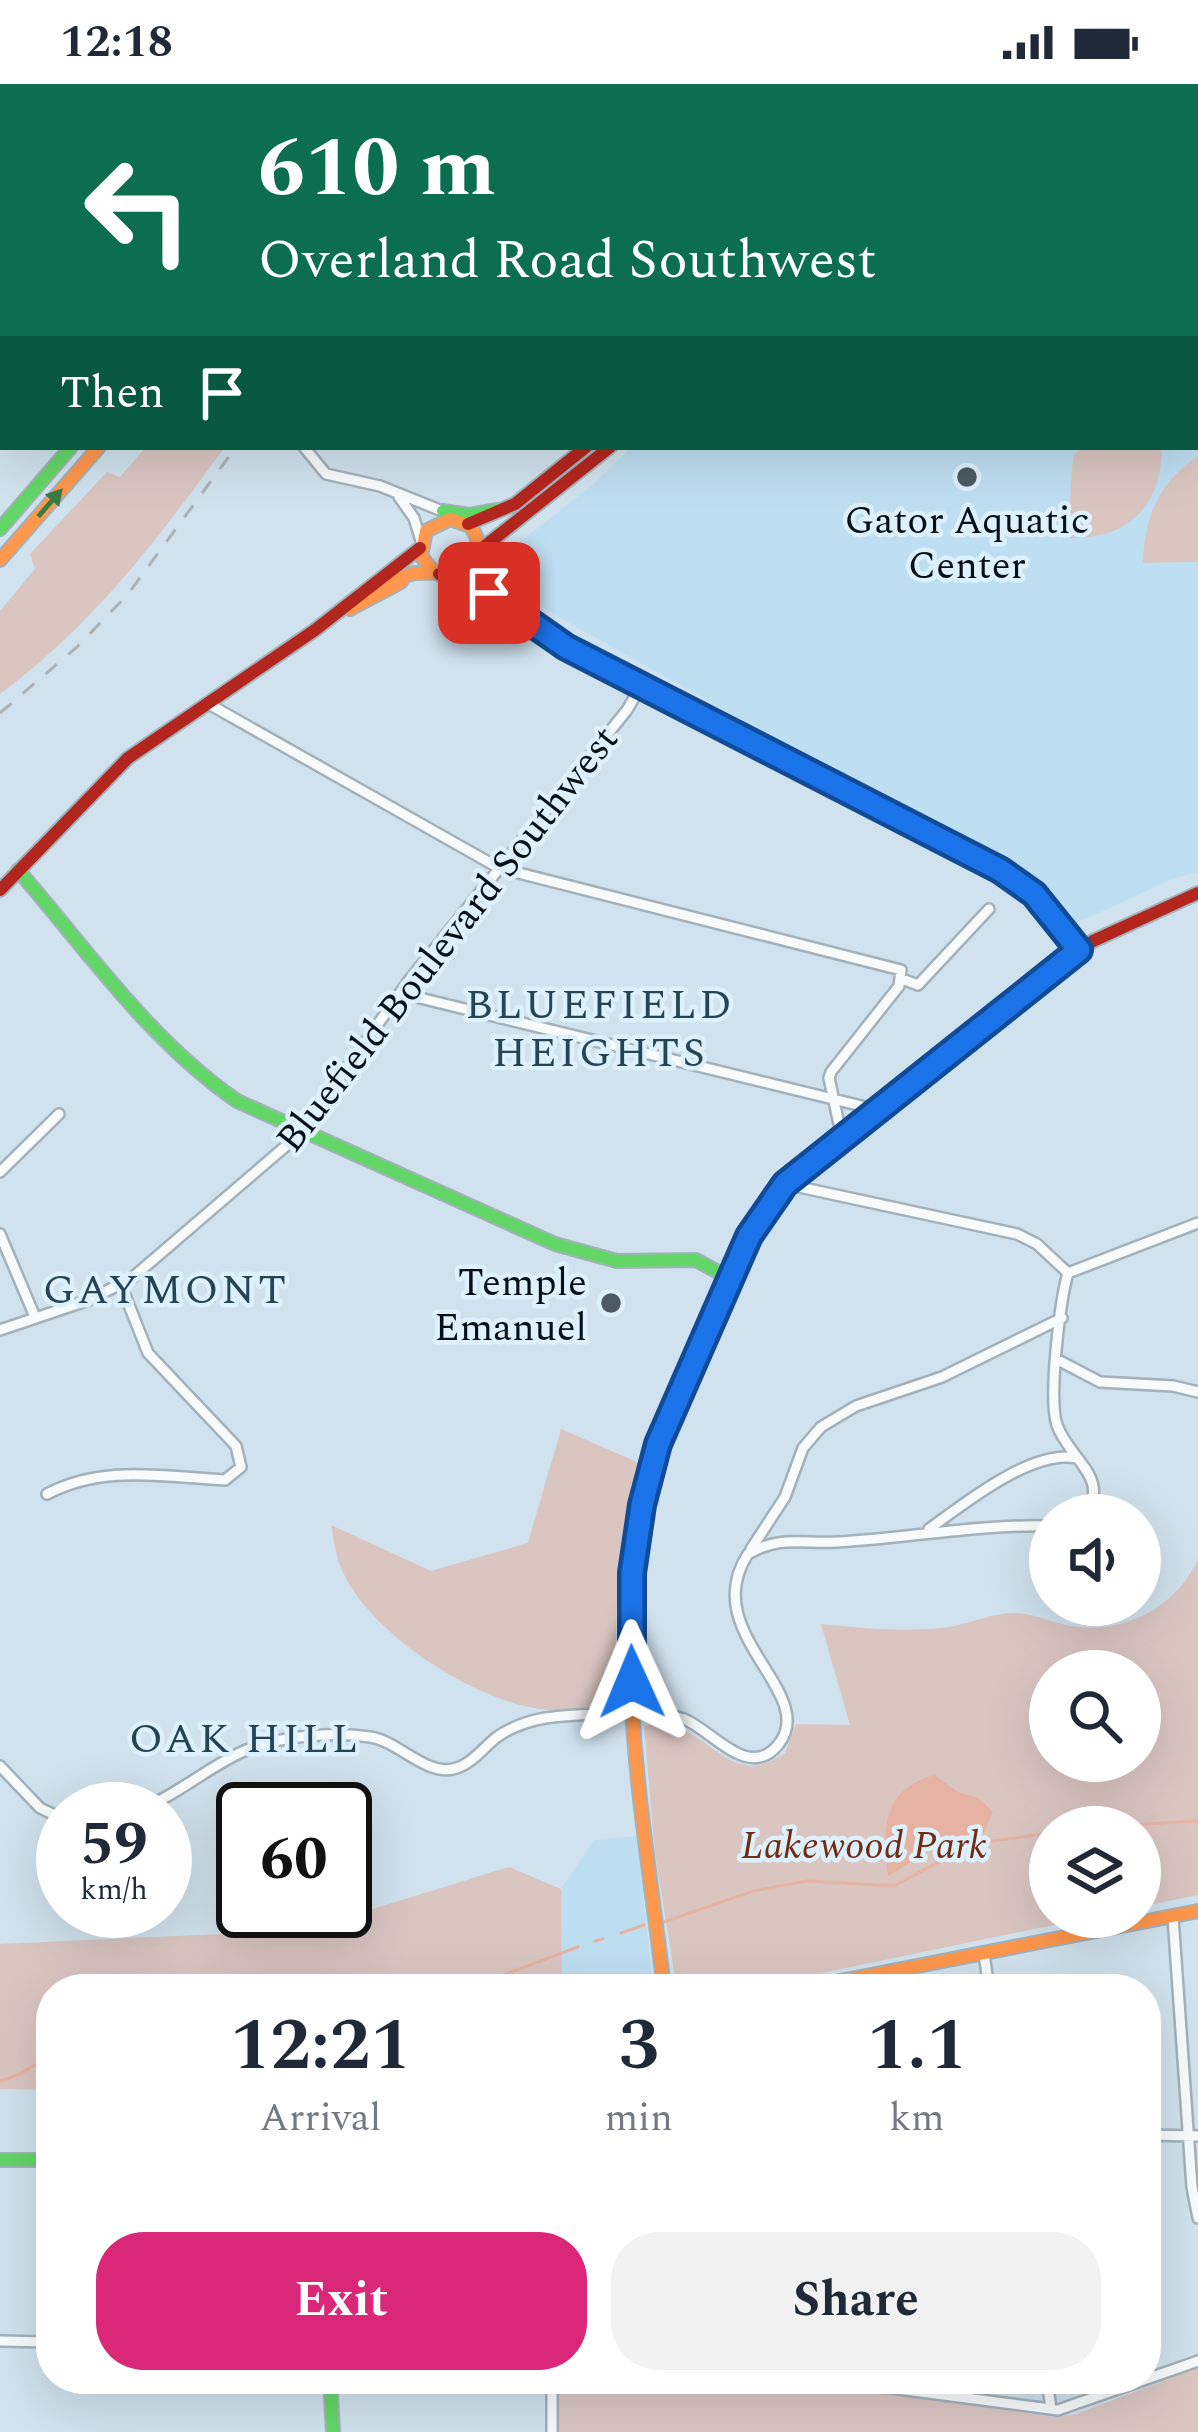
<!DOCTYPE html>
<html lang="en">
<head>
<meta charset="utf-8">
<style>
	body { margin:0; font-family:Spectral,serif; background:#f2f2f3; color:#1f2937; height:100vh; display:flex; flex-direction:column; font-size:45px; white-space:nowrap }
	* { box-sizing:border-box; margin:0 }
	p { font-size:39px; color:#747a83 }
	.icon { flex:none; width:66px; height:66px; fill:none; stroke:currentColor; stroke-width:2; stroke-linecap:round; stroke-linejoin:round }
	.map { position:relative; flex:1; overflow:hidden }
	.panel { position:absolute; left:36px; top:1890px; width:1125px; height:420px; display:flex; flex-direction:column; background:#fff; border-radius:48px; box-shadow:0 12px 48px #0002 }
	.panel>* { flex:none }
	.guide { position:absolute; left:0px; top:0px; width:1200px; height:366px; box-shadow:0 12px 48px #0002; background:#0b6e4f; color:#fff; overflow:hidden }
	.buttons { position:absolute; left:1029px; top:1410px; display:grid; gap:24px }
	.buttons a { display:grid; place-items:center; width:132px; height:132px; border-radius:50%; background:#fff; box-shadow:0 12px 48px #0002; font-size:60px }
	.speed { position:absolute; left:36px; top:1698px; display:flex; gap:24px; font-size:60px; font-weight:700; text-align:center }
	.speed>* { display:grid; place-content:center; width:156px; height:156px; border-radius:50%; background:#fff; box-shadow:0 12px 48px #0002; line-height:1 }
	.speed small { font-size:30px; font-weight:400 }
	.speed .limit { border:6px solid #111; border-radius:18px; background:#fff; color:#111 }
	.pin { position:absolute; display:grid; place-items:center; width:102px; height:102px; color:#fff; margin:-51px; border-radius:24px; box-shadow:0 6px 18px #0006 }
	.me { position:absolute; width:132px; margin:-66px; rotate:359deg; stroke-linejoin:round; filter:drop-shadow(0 0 9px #0008) }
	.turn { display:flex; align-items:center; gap:42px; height:252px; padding:0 60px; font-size:54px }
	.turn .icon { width:156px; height:156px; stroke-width:2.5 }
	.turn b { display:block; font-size:84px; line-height:102px }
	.then { display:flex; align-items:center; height:114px; padding:0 60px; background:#0003; gap:24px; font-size:45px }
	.eta { display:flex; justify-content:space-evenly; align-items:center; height:204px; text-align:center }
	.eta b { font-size:72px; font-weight:700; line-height:84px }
	.button { display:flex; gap:24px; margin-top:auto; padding:24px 60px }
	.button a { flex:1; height:138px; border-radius:48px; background:#db2777; color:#fff; font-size:48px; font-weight:700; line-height:138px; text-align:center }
	.button a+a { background:#f2f2f3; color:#1f2937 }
	.status { display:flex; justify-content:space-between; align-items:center; height:84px; padding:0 60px; background:#fff; direction:ltr }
	.status svg { height:33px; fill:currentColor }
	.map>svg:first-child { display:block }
</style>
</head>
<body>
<div class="status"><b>12:18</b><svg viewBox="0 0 49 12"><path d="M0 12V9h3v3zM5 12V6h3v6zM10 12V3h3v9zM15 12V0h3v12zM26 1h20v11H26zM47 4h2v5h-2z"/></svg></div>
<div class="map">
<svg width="1198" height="2348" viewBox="0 0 1198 2348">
	<rect width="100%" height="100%" fill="#d0e2ed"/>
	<!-- built -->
	<path fill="#bedef1" d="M517,0H1198V313L1197,3H515Z
		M1198,345V788L1172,795L1072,841L1040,795L811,675L520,511L498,475L590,403L632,363H1197Z
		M637,1752L653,1905H562L561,1805L594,1756Z"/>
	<!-- green -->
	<path fill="#dac5c1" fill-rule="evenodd" d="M146,363H225C155,458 96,538 0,610V527L35,485L30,470L107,388L120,393Z
		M1162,363C1161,423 1129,455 1068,454L1073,371L1081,365Z
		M1198,372V478L1143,479C1144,433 1159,398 1198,372Z
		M561,1345L639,1379C617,1460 614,1540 616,1623C594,1624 572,1627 551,1626C481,1622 370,1551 342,1486C336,1473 334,1456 331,1441L431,1487L528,1459Z
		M1198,1475V1811L1140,1823V1743H1050V1833H1092L745,1905H677L655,1770L644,1642C711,1630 723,1712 785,1669L796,1640L850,1641L821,1540C861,1544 900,1548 941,1544C965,1542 990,1529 1014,1529C1035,1529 1056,1541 1077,1543C1127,1549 1178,1521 1198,1475ZM1050,1587H1140V1677H1050Z
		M509,1783L561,1805L562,1905H51V2006L0,2005V1860L221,1850L366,1827Z
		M1198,2284V2348H552V2295H785L1054,2333L1076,2330Z"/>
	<!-- water -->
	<path fill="#e6b2a2" d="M934,1691L958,1708L978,1714L993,1728L985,1747L929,1767L888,1792C884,1745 880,1707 934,1691Z"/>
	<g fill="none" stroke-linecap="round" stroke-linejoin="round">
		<!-- stream -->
		<path stroke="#e6b2a2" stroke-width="3" d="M340,3L342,0
			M0,363L3,359
			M1094,1743L1198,1737
			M664,1838L753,1807L807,1797L894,1802L972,1760L1050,1749
			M621,1849L644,1841
			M595,1857L603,1855
			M466,1905L578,1863
			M0,1997L20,1990L51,1971"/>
		<defs>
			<path id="street" d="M34,3L36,0
				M540,3L543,0
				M1197,327H1198
				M304,363L326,390L380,402L447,429
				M399,413L414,434L421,457
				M207,619L499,784L901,886L899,902L831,988L829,994L842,1054
				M902,895L918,901L989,825
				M402,906L420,914L878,1026
				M0,1088L59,1030
				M785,1100L1017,1150L1037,1160L1068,1189
				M0,1150L35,1233
				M1068,1189C1060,1217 1048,1314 1057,1341C1068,1374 1113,1395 1084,1431
				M1068,1189L1198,1139
				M0,1246L89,1216L132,1194L301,1049L407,899L627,626L641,602
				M1056,1275L1100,1298L1173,1302L1198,1308
				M47,1410C104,1380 164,1393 225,1396L241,1383L236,1362L148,1269L121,1201
				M929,1445C965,1419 1032,1365 1077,1374
				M751,1465L785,1413L803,1364L821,1343L856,1322L942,1293L1062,1234
				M0,1682L40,1724L63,1735
				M141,1725C179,1710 208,1683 244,1667C279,1652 333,1647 370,1653C398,1657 425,1691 453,1685C471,1681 483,1664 497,1653C528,1631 566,1631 602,1630C628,1630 659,1626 684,1635C712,1646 748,1697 778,1661C821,1609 696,1549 748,1470C780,1451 803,1460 837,1458C909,1454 978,1440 1050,1442
				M1173,1833L1192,2103L1198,2134
				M984,1870L989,1905
				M1146,2051L1198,2052
				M0,2257L49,2258
				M46,2258L49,2076
				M552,2295V2348
				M821,2295L1058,2326L1198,2277
				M1047,2295L1051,2325"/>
			<path id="fast" d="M416,3L418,0
				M443,427L469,431L496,426
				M0,445L71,363
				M477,475L481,498L509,526
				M18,786C88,867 148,955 237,1017L555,1160L617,1177L696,1176L729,1194
				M0,2076H51
				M330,2295L333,2348"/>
			<path id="slow" d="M389,3L392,0
				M0,476L99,363
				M391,497L414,489L464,488C480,475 483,459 470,442L450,435L426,447L421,472L433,487
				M350,525L401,498
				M664,1905C646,1748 612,1581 642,1424C652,1369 676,1320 698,1270
				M800,1905L1198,1827"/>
			<path id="jam" d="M1019,3L1022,0
				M1037,3L1041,0
				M468,440L515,420L586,363
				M489,459C484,506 519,523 551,550
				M480,466L610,363
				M439,490L546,557L566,563L1000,786L1033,810L1079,866
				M0,806L128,674L315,546L420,464
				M698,1270L749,1152L785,1100L1027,905L1093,857L1198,809"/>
		</defs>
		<!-- street casing -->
		<use href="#street" stroke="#a3b1ba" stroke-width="14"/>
		<!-- fast casing -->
		<use href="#fast" stroke="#a3b1ba" stroke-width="16"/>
		<!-- slow casing -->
		<use href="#slow" stroke="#a3b1ba" stroke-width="16"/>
		<!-- jam casing -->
		<use href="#jam" stroke="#a3b1ba" stroke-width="16"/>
		<!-- street -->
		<use href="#street" stroke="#f8fbfc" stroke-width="9"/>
		<!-- fast -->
		<use href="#fast" stroke="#63d668" stroke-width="12"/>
		<!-- slow -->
		<use href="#slow" stroke="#ff974d" stroke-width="12"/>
		<!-- jam -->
		<use href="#jam" stroke="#b3261e" stroke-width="12"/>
		<!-- rail -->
		<path stroke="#aeb2b5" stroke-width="3" stroke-dasharray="15 15" stroke-linecap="butt" d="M488,3L490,0
			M0,629L77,563L128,510L236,363"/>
	</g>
	<!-- one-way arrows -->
	<defs><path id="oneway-solid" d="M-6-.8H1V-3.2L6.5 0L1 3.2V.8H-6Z" transform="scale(3)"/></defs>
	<use fill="#397d44" href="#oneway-solid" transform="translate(50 419) rotate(-49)"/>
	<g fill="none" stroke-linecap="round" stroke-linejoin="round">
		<defs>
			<path id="route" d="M489,509L566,563L1000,786L1034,810L1079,866L785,1100L749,1152L658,1360L642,1421L632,1489V1598"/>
		</defs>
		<!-- route casing -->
		<use href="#route" stroke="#114b97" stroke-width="30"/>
		<!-- route -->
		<use href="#route" stroke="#1a73e8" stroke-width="21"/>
	</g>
	<!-- markers -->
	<g fill="#4c5a62" stroke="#dcf1fd" stroke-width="4.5">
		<circle cx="967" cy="393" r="12"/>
		<circle cx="611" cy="1219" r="12"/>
	</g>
	<g text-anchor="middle" stroke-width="9" stroke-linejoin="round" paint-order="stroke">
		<!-- poi labels -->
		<g font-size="39" fill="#051017" stroke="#dcf1fd">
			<text x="967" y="449">Gator Aquatic<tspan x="967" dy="45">Center</tspan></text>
			<text x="587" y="1211" text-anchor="end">Temple<tspan x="587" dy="45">Emanuel</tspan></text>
		</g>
		<!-- street labels -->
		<g font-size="39" fill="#051017" stroke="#dcf1fd">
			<text transform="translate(446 854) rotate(-52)" y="14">Bluefield Boulevard Southwest</text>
		</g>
		<!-- park labels -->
		<g font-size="39" font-style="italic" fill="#742b12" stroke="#dcf1fd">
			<text x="864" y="1774">Lakewood Park</text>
		</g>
		<!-- neighbourhood labels -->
		<g font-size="42" letter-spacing="3" fill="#264455" stroke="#dcf1fd">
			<text x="600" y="934">BLUEFIELD<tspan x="600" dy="48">HEIGHTS</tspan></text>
			<text x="166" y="1219">GAYMONT</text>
			<text x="245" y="1668">OAK HILL</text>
		</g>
	</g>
</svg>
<div class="buttons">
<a><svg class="icon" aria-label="sound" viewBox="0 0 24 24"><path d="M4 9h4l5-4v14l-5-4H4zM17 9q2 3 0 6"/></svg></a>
<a><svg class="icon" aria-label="search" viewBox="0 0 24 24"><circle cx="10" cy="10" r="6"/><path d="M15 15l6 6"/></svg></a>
<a><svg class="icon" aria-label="layers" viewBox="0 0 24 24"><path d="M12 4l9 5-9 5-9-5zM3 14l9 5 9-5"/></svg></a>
</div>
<div class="speed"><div>59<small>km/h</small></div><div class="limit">60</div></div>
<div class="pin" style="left:489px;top:509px;background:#d93025"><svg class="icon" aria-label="arrive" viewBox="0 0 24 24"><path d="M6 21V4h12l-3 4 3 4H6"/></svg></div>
<svg class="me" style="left:632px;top:1598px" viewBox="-20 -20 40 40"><path d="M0-17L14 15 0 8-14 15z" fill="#1a73e8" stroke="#fff" stroke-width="4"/></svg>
<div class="guide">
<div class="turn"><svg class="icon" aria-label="left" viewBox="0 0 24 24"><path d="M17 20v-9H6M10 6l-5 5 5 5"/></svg><div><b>610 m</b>Overland Road Southwest</div></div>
<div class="then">Then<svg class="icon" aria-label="arrive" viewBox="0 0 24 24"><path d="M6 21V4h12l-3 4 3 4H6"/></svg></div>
</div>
<section class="panel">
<div class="eta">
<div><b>12:21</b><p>Arrival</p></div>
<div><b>3</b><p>min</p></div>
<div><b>1.1</b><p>km</p></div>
</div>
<div class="button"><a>Exit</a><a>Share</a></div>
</section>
</div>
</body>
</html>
